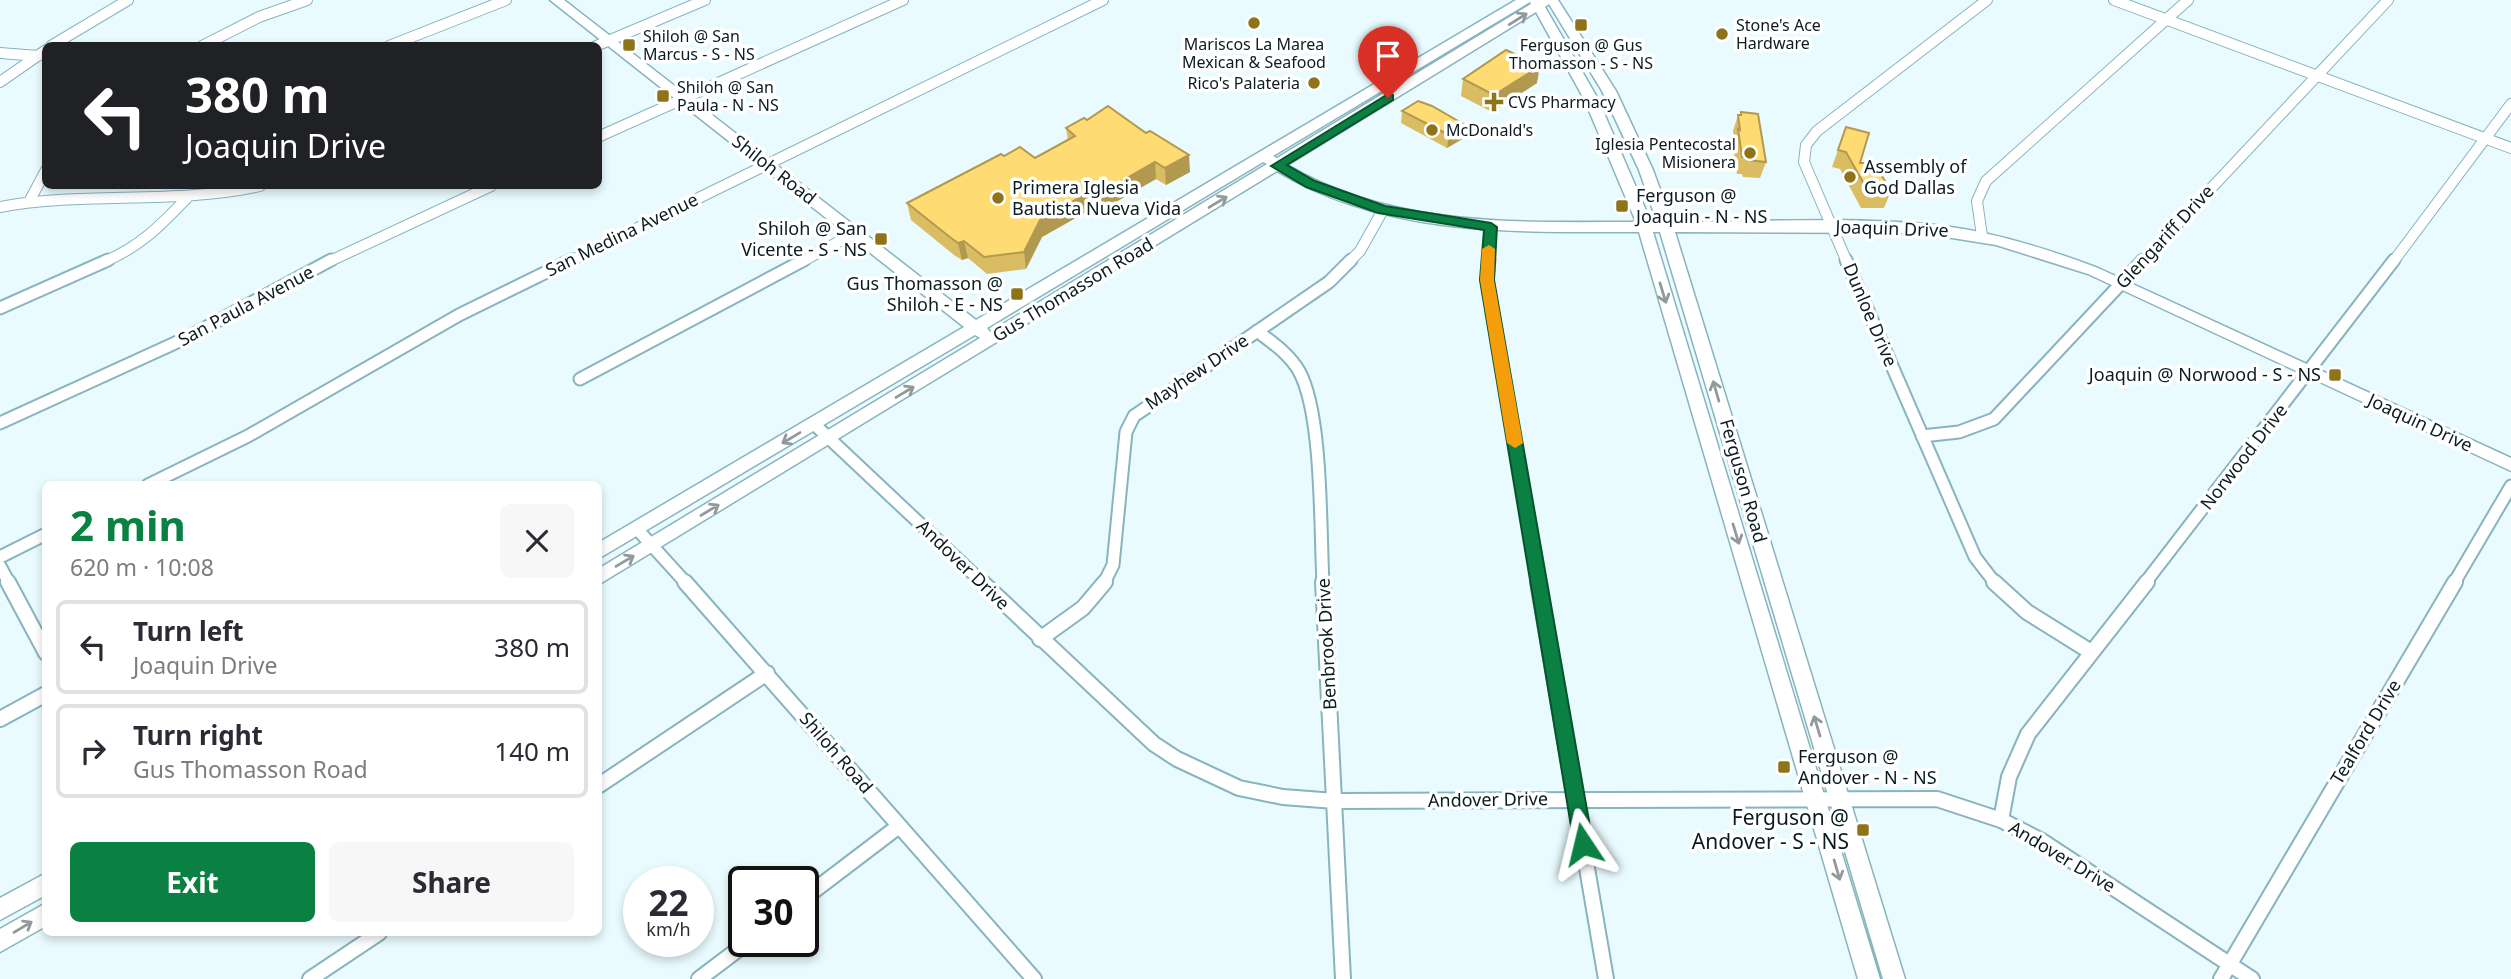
<!DOCTYPE html>
<html lang="en">
<head>
<meta charset="utf-8">
<style>
	body { margin:0; font-family:"Noto Sans",sans-serif; background:#f7f7f7; color:#2b2b33; height:100vh; display:flex; flex-direction:column; font-size:26px; white-space:nowrap }
	* { box-sizing:border-box; margin:0 }
	p { font-size:23px; color:#7c7c81 }
	.icon { flex:none; width:38px; height:38px; fill:none; stroke:currentColor; stroke-width:2; stroke-linecap:round; stroke-linejoin:round }
	.map { position:relative; flex:1; overflow:hidden }
	.sheet { position:absolute; left:42px; top:481px; width:560px; height:455px; display:flex; flex-direction:column; background:#fff; border-radius:10px; box-shadow:0 4px 10px #0003 }
	.sheet>* { flex:none }
	.top-card { position:absolute; left:42px; top:42px; width:560px; height:147px; border-radius:10px; box-shadow:0 4px 10px #0003; background:#202124; color:#fff; overflow:hidden }
	.speed { position:absolute; left:623px; top:866px; display:flex; gap:14px; font-size:35px; font-weight:700; text-align:center }
	.speed>* { display:grid; place-content:center; width:91px; height:91px; border-radius:50%; background:#fff; box-shadow:0 4px 10px #0003; line-height:1 }
	.speed small { font-size:18px; font-weight:400 }
	.speed .limit { border:4px solid #111; border-radius:10px; background:#fff; color:#111 }
	.pin { position:absolute; display:grid; place-items:center; width:60px; height:60px; color:#fff; margin:-72px -30px; border-radius:50% 50% 50% 0; rotate:-45deg; box-shadow:0 0 7px #0007 }
	.pin .icon { rotate:45deg }
	.me { position:absolute; width:77px; margin:-38px; rotate:350deg; stroke-linejoin:round; filter:drop-shadow(0 0 5px #0008) }
	.turn { display:flex; align-items:center; gap:24px; height:147px; padding:0 28px; font-size:32px }
	.turn .icon { width:91px; height:91px; stroke-width:2.5 }
	.turn b { display:block; font-size:49px; line-height:60px }
	.round { display:grid; place-items:center; flex:none; width:74px; height:74px; border-radius:10px; background:#f7f7f7 }
	.overview { display:flex; align-items:center; justify-content:space-between; height:119px; padding:0 28px }
	h1 { font-size:42px; font-weight:700; line-height:52px; color:#0b8043 }
	.cta { display:flex; gap:14px; margin-top:auto; padding:14px 28px }
	.cta a { flex:1; height:80px; border-radius:10px; background:#0b8043; color:#fff; font-size:28px; font-weight:700; line-height:80px; text-align:center }
	.cta a+a { background:#f7f7f7; color:#2b2b33 }
	ul { padding:0; list-style:none }
	li { display:flex; align-items:center; gap:21px; height:94px; margin:0 14px 10px; padding:0 14px; border:4px solid #e1e1e2; border-radius:10px }
	li div { flex:1 }
	li b { display:block; font-size:26px }
	li em { font-style:normal }
	.map>svg:first-child { display:block }
</style>
</head>
<body>
<div class="map">
<svg width="2511" height="979" viewBox="0 0 2511 979">
	<rect width="100%" height="100%" fill="#e9fbff"/>
	<g fill="none" stroke-linecap="round" stroke-linejoin="round">
		<defs>
			<path id="street-far2" d="M2114,0L2511,148
				M51,46L128,0
				M202,46L259,17L307,0
				M389,46L506,0
				M596,46L705,0
				M0,53L38,56
				M0,82L46,50
				M598,137L903,0
				M30,200L46,170
				M0,207C86,191 174,205 260,186
				M1982,236L1977,201L1986,181L2188,0
				M104,262C141,246 160,226 187,198
				M328,262L491,186
				M568,262L1103,0
				M801,262L855,233
				M1349,262L1360,251L1383,210
				M1488,262L1491,227
				M1847,262L1804,162L1806,145L1817,131L1987,0
				M2142,262L2388,0
				M2393,262L2511,104"/>
			<path id="street-far1" d="M1489,260L1487,280L1539,583
				M1846,260L1975,557L1995,583
				M0,308L108,260
				M1257,331C1273,343 1289,354 1299,371C1323,414 1320,531 1323,583
				M580,379L804,260
				M0,423L186,338L331,260
				M814,424L983,583
				M1922,436L1959,432L1994,419L2143,260
				M148,485L248,436L459,315L571,260
				M637,529L686,583
				M0,557L46,534
				M0,566L9,583
				M1104,583L1113,565L1126,432L1134,416L1329,282L1351,260
				M2145,583L2394,260
				M2454,583L2511,486"/>
			<path id="street" d="M8,582L46,653
				M685,582L1034,979
				M982,582L1154,744L1177,759L1239,788L1283,797L1335,801L1937,799L2001,820L2042,841L2252,979
				M1323,582L1343,979
				M1538,582L1606,979
				M1994,582L2027,612L2091,652
				M1040,639L1083,608L1105,582
				M0,719L46,694
				M598,786L767,673
				M2001,820L2009,777L2028,734L2147,582
				M803,899L899,826
				M310,979L379,933
				M699,979L748,942
				M2221,979L2455,582"/>
			<path id="secondary" d="M550,0H564L976,320L1516,0H1558L1616,91L1653,170L1672,222C1759,222 1858,216 1944,226C1997,233 2048,249 2098,268L2511,458V471L2088,274L1996,245L1921,233L1675,232L1905,979H1883L1660,232H1653L1880,979H1858L1639,232C1516,232 1387,237 1277,171L598,585V569L980,338L975,335L598,559V543L964,327ZM1530,2L1531,4L1277,158L1273,156ZM1549,4L1602,91L1639,170L1657,222H1651L1598,99L1545,7ZM1536,12L1584,99L1636,222C1517,222 1393,228 1287,165ZM1263,162L1267,164L990,332L987,328Z
				M46,873V895L0,920V898Z
				M46,903V926L0,952V929Z"/>
		</defs>
		<!-- street-far2 casing -->
		<use href="#street-far2" stroke="#87b4bd" stroke-width="12"/>
		<!-- street-far1 casing -->
		<use href="#street-far1" stroke="#87b4bd" stroke-width="15"/>
		<!-- street casing -->
		<use href="#street" stroke="#87b4bd" stroke-width="18"/>
		<!-- secondary casing -->
		<use href="#secondary" stroke="#87b4bd" stroke-width="3"/>
		<!-- street-far2 -->
		<use href="#street-far2" stroke="#fff" stroke-width="10"/>
		<!-- street-far1 -->
		<use href="#street-far1" stroke="#fff" stroke-width="11"/>
		<!-- street -->
		<use href="#street" stroke="#fff" stroke-width="14"/>
		<!-- secondary -->
		<use href="#secondary" fill="#fff" fill-rule="evenodd"/>
	</g>
	<!-- wall -->
	<path fill="#dabc63" d="M1463,79L1537,83L1492,112L1461,96Z
		M1402,111L1465,125L1464,138L1447,148L1401,123Z
		M1741,112L1766,162L1760,178L1743,177L1742,174H1737L1733,146L1735,142L1733,131L1738,115H1740Z
		M1846,127L1860,163L1891,191L1884,208H1861L1840,169L1832,167Z
		M1066,128L1190,172L1166,185L1156,179L1093,215L1088,211L1042,237L1026,269L987,274L968,258L962,260L954,255L911,220L907,203L1035,158L1068,140Z"/>
	<!-- shaded-wall -->
	<path fill="#b29950" d="M1540,66L1537,83L1492,112L1494,95Z
		M1465,125L1464,138L1447,148L1449,135Z
		M1189,155L1190,172L1166,185L1165,168Z
		M1155,162L1156,179L1093,215L1092,198Z
		M1086,194L1088,211L1042,237L1026,269L1024,252L1040,220Z
		M964,241L968,258L962,260L958,243Z"/>
	<!-- building -->
	<path fill="#fedb73" stroke="#b29950" stroke-width="2" d="M1506,50L1540,66L1494,95L1463,79Z
		M1418,101L1432,106L1465,125L1449,135L1402,111Z
		M1108,106L1146,133L1150,131L1189,155L1165,168L1155,162L1092,198L1086,194L1040,220L1024,252L984,257L964,241L958,243L951,238L907,203L1001,154L1004,156L1020,147L1035,158L1075,136L1066,128L1084,118L1087,120Z
		M1741,112L1758,114L1766,162L1748,160V157H1742L1738,129L1740,130L1738,115H1741Z
		M1846,127L1869,133L1860,163H1874L1891,191H1868L1846,152L1838,150Z"/>
	<!-- one-way arrows -->
	<defs><path id="oneway-shaft" d="M-6 0H5M1.5-3L5.5 0L1.5 3" fill="none" stroke-width="1.6" stroke-linecap="round" stroke-linejoin="round" transform="scale(1.75)"/></defs>
	<g stroke="#91999b">
		<use href="#oneway-shaft" transform="translate(1518 19) rotate(-32)"/>
		<use href="#oneway-shaft" transform="translate(1218 202) rotate(-31)"/>
		<use href="#oneway-shaft" transform="translate(1663 293) rotate(73)"/>
		<use href="#oneway-shaft" transform="translate(1716 391) rotate(-106)"/>
		<use href="#oneway-shaft" transform="translate(905 392) rotate(-31)"/>
		<use href="#oneway-shaft" transform="translate(791 438) rotate(149)"/>
		<use href="#oneway-shaft" transform="translate(710 510) rotate(-31)"/>
		<use href="#oneway-shaft" transform="translate(1736 534) rotate(73)"/>
		<use href="#oneway-shaft" transform="translate(625 561) rotate(-31)"/>
		<use href="#oneway-shaft" transform="translate(1817 726) rotate(-107)"/>
		<use href="#oneway-shaft" transform="translate(1837 870) rotate(74)"/>
		<use href="#oneway-shaft" transform="translate(23 927) rotate(-31)"/>
	</g>
	<!-- route -->
	<path fill="#0b8043" stroke="#07532c" stroke-width="2" d="M1388,94L1393,95V100L1287,165L1315,181L1385,206L1491,223L1497,227L1494,280L1593,844L1590,851L1583,853L1577,851L1574,844L1480,280L1484,230L1378,213L1306,187L1271,166Z"/>
	<!-- slow -->
	<path fill="#f59e0b" d="M1489,245L1495,249L1494,280L1523,443L1515,448L1507,443L1480,280L1482,249Z"/>
	<!-- markers -->
	<g fill="#8e7318" stroke="#fff" stroke-width="2.5">
		<circle cx="1254" cy="23" r="7"/>
		<rect x="1574" y="18" width="14" height="14" rx="3.5"/>
		<circle cx="1722" cy="34" r="7"/>
		<rect x="622" y="38" width="14" height="14" rx="3.5"/>
		<circle cx="1314" cy="83" r="7"/>
		<rect x="656" y="89" width="14" height="14" rx="3.5"/>
		<path d="M1490.5 91.5h7v7h7v7h-7v7h-7v-7h-7v-7h7z"/>
		<circle cx="1432" cy="130" r="7"/>
		<circle cx="1750" cy="153" r="7"/>
		<circle cx="1850" cy="177" r="7"/>
		<circle cx="998" cy="198" r="7"/>
		<rect x="1615" y="199" width="14" height="14" rx="3.5"/>
		<rect x="874" y="232" width="14" height="14" rx="3.5"/>
		<rect x="1010" y="287" width="14" height="14" rx="3.5"/>
		<rect x="2328" y="368" width="14" height="14" rx="3.5"/>
		<rect x="1777" y="760" width="14" height="14" rx="3.5"/>
		<rect x="1856" y="823" width="14" height="14" rx="3.5"/>
	</g>
	<g text-anchor="middle" stroke-width="7" stroke-linejoin="round" paint-order="stroke">
		<!-- far-poi labels -->
		<g font-size="16" fill="#0a1c20" stroke="#fff" text-anchor="start">
			<text x="1736" y="31">Stone's Ace<tspan x="1736" dy="18">Hardware</tspan></text>
			<text x="643" y="42">Shiloh @ San<tspan x="643" dy="18">Marcus - S - NS</tspan></text>
			<text x="1254" y="50" text-anchor="middle">Mariscos La Marea<tspan x="1254" dy="18">Mexican &amp; Seafood</tspan></text>
			<text x="1581" y="51" text-anchor="middle">Ferguson @ Gus<tspan x="1581" dy="18">Thomasson - S - NS</tspan></text>
			<text x="1300" y="89" text-anchor="end">Rico's Palateria</text>
			<text x="677" y="93">Shiloh @ San<tspan x="677" dy="18">Paula - N - NS</tspan></text>
			<text x="1508" y="108">CVS Pharmacy</text>
			<text x="1446" y="136">McDonald's</text>
			<text x="1736" y="150" text-anchor="end">Iglesia Pentecostal<tspan x="1736" dy="18">Misionera</tspan></text>
		</g>
		<!-- poi labels -->
		<g font-size="18" fill="#0a1c20" stroke="#fff" text-anchor="start">
			<text x="1864" y="173">Assembly of<tspan x="1864" dy="21">God Dallas</tspan></text>
			<text x="1012" y="194">Primera Iglesia<tspan x="1012" dy="21">Bautista Nueva Vida</tspan></text>
			<text x="1636" y="202">Ferguson @<tspan x="1636" dy="21">Joaquin - N - NS</tspan></text>
			<text x="867" y="235" text-anchor="end">Shiloh @ San<tspan x="867" dy="21">Vicente - S - NS</tspan></text>
			<text x="1003" y="290" text-anchor="end">Gus Thomasson @<tspan x="1003" dy="21">Shiloh - E - NS</tspan></text>
			<text x="2321" y="381" text-anchor="end">Joaquin @ Norwood - S - NS</text>
			<text x="1798" y="763">Ferguson @<tspan x="1798" dy="21">Andover - N - NS</tspan></text>
		</g>
		<!-- street labels -->
		<g font-size="18" fill="#0a1c20" stroke="#fff">
			<text transform="translate(774 170) rotate(38)" y="6">Shiloh Road</text>
			<text transform="translate(1892 229) rotate(2)" y="6">Joaquin Drive</text>
			<text transform="translate(622 235) rotate(-26)" y="6">San Medina Avenue</text>
			<text transform="translate(2165 237) rotate(-47)" y="6">Glengariff Drive</text>
			<text transform="translate(1073 290) rotate(-31)" y="6">Gus Thomasson Road</text>
			<text transform="translate(246 306) rotate(-28)" y="6">San Paula Avenue</text>
			<text transform="translate(1870 315) rotate(67)" y="6">Dunloe Drive</text>
			<text transform="translate(1197 372) rotate(-34)" y="6">Mayhew Drive</text>
			<text transform="translate(2420 423) rotate(25)" y="6">Joaquin Drive</text>
			<text transform="translate(2244 457) rotate(-52)" y="6">Norwood Drive</text>
			<text transform="translate(1743 481) rotate(74)" y="6">Ferguson Road</text>
			<text transform="translate(963 565) rotate(44)" y="6">Andover Drive</text>
			<text transform="translate(1327 644) rotate(-93)" y="6">Benbrook Drive</text>
			<text transform="translate(2366 732) rotate(-59)" y="6">Tealford Drive</text>
			<text transform="translate(836 753) rotate(49)" y="6">Shiloh Road</text>
			<text transform="translate(1488 800) rotate(-1)" y="6">Andover Drive</text>
			<text transform="translate(2062 857) rotate(31)" y="6">Andover Drive</text>
		</g>
		<!-- near-poi labels -->
		<g font-size="21" fill="#0a1c20" stroke="#fff" text-anchor="end">
			<text x="1849" y="825">Ferguson @<tspan x="1849" dy="24">Andover - S - NS</tspan></text>
		</g>
	</g>
</svg>
<div class="speed"><div>22<small>km/h</small></div><div class="limit">30</div></div>
<div class="pin" style="left:1388px;top:98px;background:#d93025"><svg class="icon" aria-label="arrive" viewBox="0 0 24 24"><path d="M6 21V4h12l-3 4 3 4H6"/></svg></div>
<svg class="me" style="left:1583px;top:844px" viewBox="-20 -20 40 40"><path d="M0-17L14 15 0 8-14 15z" fill="#0b8043" stroke="#fff" stroke-width="4"/></svg>
<div class="top-card">
<div class="turn"><svg class="icon" aria-label="left" viewBox="0 0 24 24"><path d="M17 20v-9H6M10 6l-5 5 5 5"/></svg><div><b>380 m</b>Joaquin Drive</div></div>
</div>
<section class="sheet">
<div class="overview"><div><h1>2 min</h1><p>620 m · 10:08</p></div><a class="round"><svg class="icon" aria-label="close" viewBox="0 0 24 24"><path d="M6 6l12 12M18 6L6 18"/></svg></a></div>
<ul>
<li><svg class="icon" aria-label="left" viewBox="0 0 24 24"><path d="M17 20v-9H6M10 6l-5 5 5 5"/></svg><div><b>Turn left</b><p>Joaquin Drive</p></div><em>380 m</em></li>
<li><svg class="icon" aria-label="right" viewBox="0 0 24 24"><path d="M7 20v-9h11M14 6l5 5-5 5"/></svg><div><b>Turn right</b><p>Gus Thomasson Road</p></div><em>140 m</em></li>
</ul>
<div class="cta"><a>Exit</a><a>Share</a></div>
</section>
</div>
</body>
</html>
